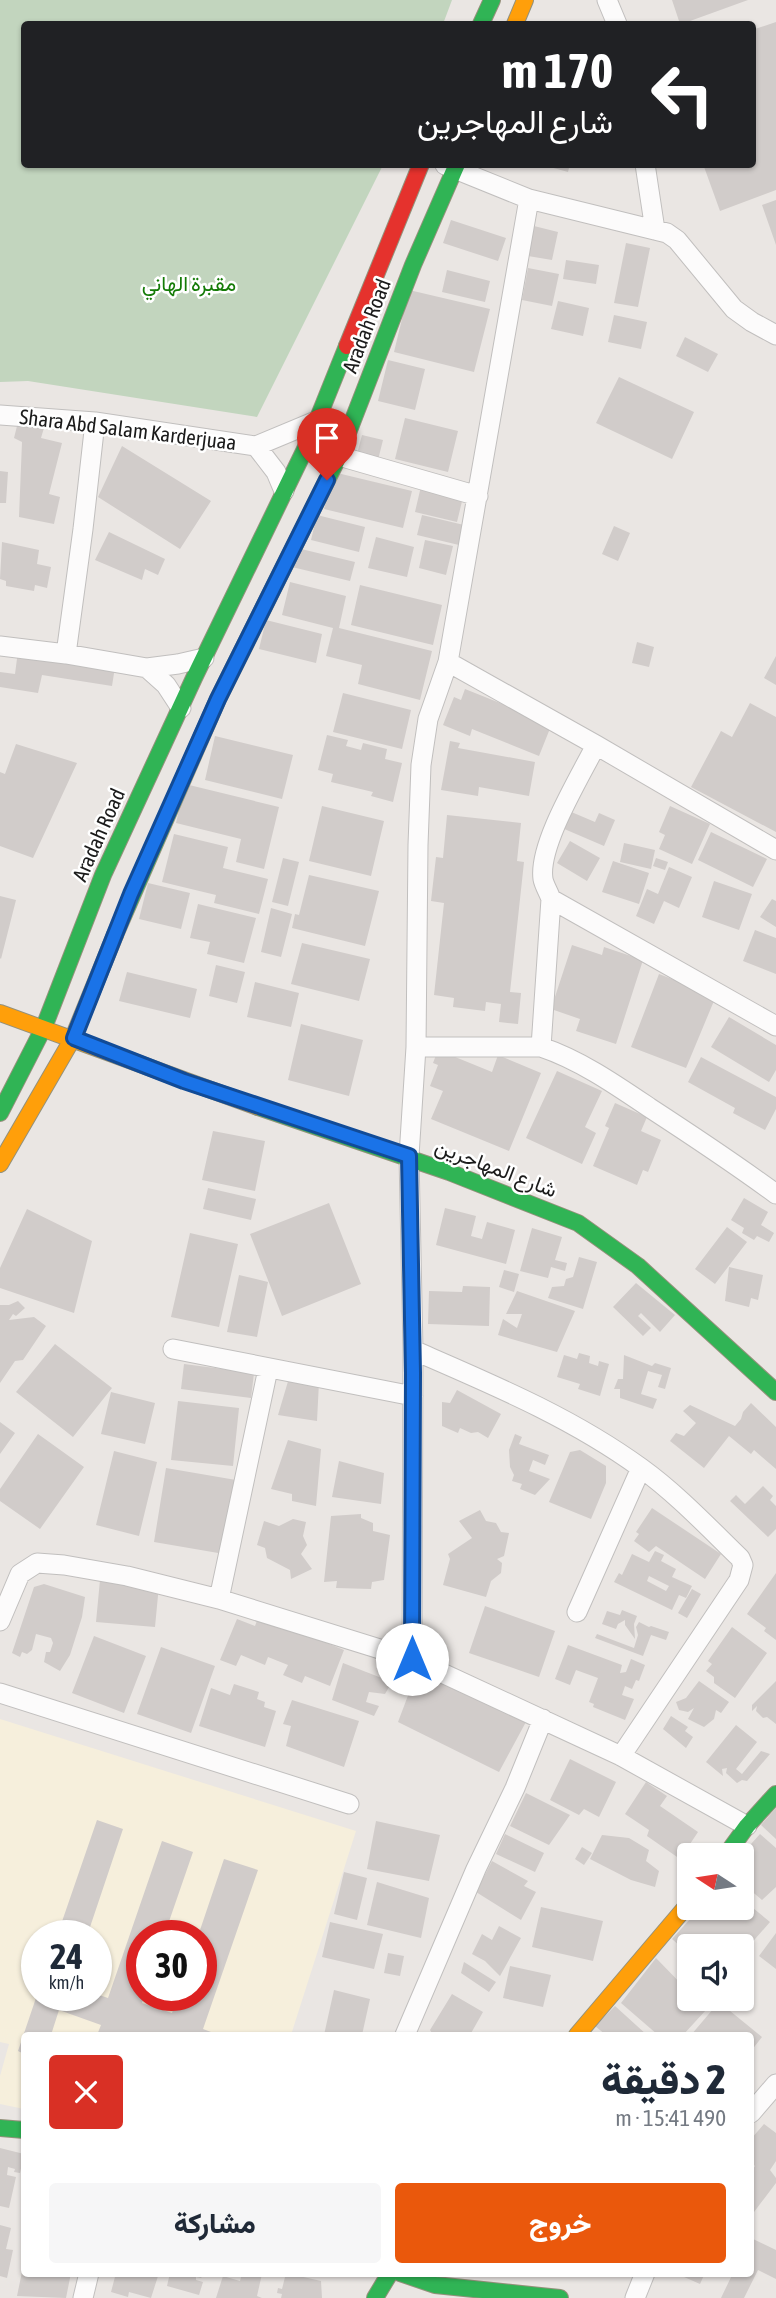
<!DOCTYPE html>
<html lang="ar">
<head>
<meta charset="utf-8">
<style>
	body { margin:0; font-family:"Asap Condensed",Vazirmatn,sans-serif; background:#f6f6f7; color:#1f2937; direction:rtl; height:100vh; display:flex; flex-direction:column; font-size:26px; white-space:nowrap }
	* { box-sizing:border-box; margin:0 }
	p { font-size:23px; color:#747a83 }
	.icon { flex:none; width:38px; height:38px; fill:none; stroke:currentColor; stroke-width:2; stroke-linecap:round; stroke-linejoin:round }
	.map { position:relative; flex:1; overflow:hidden; direction:ltr }
	.drawer { position:absolute; left:21px; top:2032px; width:733px; height:245px; display:flex; flex-direction:column; background:#fff; border-radius:7px; box-shadow:0 2px 5px #0004; direction:rtl }
	.drawer>* { flex:none }
	.hud { position:absolute; left:21px; top:21px; width:735px; height:147px; border-radius:7px; box-shadow:0 2px 5px #0004; direction:rtl; background:#202124; color:#fff; overflow:hidden }
	.needle { width:46px; rotate:282deg }
	.fabs { position:absolute; left:677px; top:1843px; display:grid; gap:14px }
	.fabs a { display:grid; place-items:center; width:77px; height:77px; border-radius:7px; background:#fff; box-shadow:0 2px 5px #0004; font-size:35px }
	.speed { position:absolute; left:21px; top:1920px; display:flex; gap:14px; font-size:35px; font-weight:700; text-align:center }
	.speed>* { display:grid; place-content:center; width:91px; height:91px; border-radius:50%; background:#fff; box-shadow:0 2px 5px #0004; line-height:1 }
	.speed small { font-size:18px; font-weight:400 }
	.speed .limit { border:10px solid #d22; background:#fff; color:#111 }
	.pin { position:absolute; display:grid; place-items:center; width:60px; height:60px; color:#fff; margin:-72px -30px; border-radius:50% 50% 50% 0; rotate:-45deg; box-shadow:0 0 7px #0007 }
	.pin .icon { rotate:45deg }
	.me { position:absolute; width:77px; margin:-38px; rotate:0deg; stroke-linejoin:round; filter:drop-shadow(0 0 5px #0008) }
	.turn { display:flex; align-items:center; gap:24px; height:147px; padding:0 28px; font-size:32px }
	.turn .icon { width:91px; height:91px; stroke-width:2.5 }
	.turn b { display:block; font-size:49px; line-height:60px }
	.round { display:grid; place-items:center; flex:none; width:74px; height:74px; border-radius:7px; background:#f6f6f7 }
	.overview { display:flex; align-items:center; justify-content:space-between; height:119px; padding:0 28px }
	h1 { font-size:42px; font-weight:800; line-height:52px }
	.action { display:flex; gap:14px; margin-top:auto; padding:14px 28px }
	.action a { flex:1; height:80px; border-radius:7px; background:#ea580c; color:#fff; font-size:28px; font-weight:800; line-height:80px; text-align:center }
	.action a+a { background:#f6f6f7; color:#1f2937 }
	.map>svg:first-child { display:block }
</style>
</head>
<body>
<div class="map">
<svg width="776" height="2298" viewBox="0 0 776 2298">
	<rect width="100%" height="100%" fill="#eae6e3"/>
	<!-- education -->
	<path fill="#f6efdc" fill-rule="evenodd" d="M0,1719L356,1831L291,2035H24V2109L0,2104V2076L9,2044L0,2042ZM37,1936H96V1995H37ZM142,1936H201V1995H142Z"/>
	<!-- cemetery -->
	<path fill="#c2d5be" d="M0,0H452L443,24H24V164L383,165L257,417L28,381L0,382Z"/>
	<!-- building -->
	<path fill="#d1ccca" fill-rule="evenodd" d="M672,0H748L690,21L691,24H680Z
		M776,22V190L720,211L703,164H752V30Z
		M539,164H570L568,172Z
		M776,200V245L762,205Z
		M451,220L506,238L498,261L443,243Z
		M534,226L558,232L552,260L528,256Z
		M626,243L650,248L638,307L614,303Z
		M566,260L599,265L596,284L563,279Z
		M528,268L559,274L552,306L522,300Z
		M447,270L490,281L485,302L442,292Z
		M409,290L490,309L474,372L394,352Z
		M558,301L589,308L583,336L551,329Z
		M614,315L647,322L641,349L608,342Z
		M685,337L718,354L708,372L676,356Z
		M388,360L425,369L415,410L378,401Z
		M619,377L694,412L672,459L596,423Z
		M19,418L46,421L41,438L62,443L49,494L60,497L54,524L19,517L22,442L14,438Z
		M405,418L458,431L448,472L395,459Z
		M362,435L383,440L378,460L357,454Z
		M122,446L211,501L180,549L98,497Z
		M0,471L8,472L6,503H0Z
		M333,472L412,491L403,528L324,509Z
		M422,482L464,493L457,522L415,512Z
		M317,515L365,527L359,552L311,540Z
		M422,515L464,525L459,545L417,535Z
		M614,526L630,533L618,561L602,554Z
		M109,532L165,559L158,575L145,569L142,580L95,560Z
		M376,537L414,547L407,577L368,568Z
		M425,540L453,546L446,575L419,568Z
		M2,542L39,550L37,564L51,567L47,588L35,585L34,591L6,586V581L0,579Z
		M297,548L355,562L350,581L292,567Z
		M290,582L346,596L339,628L432,651L420,700L358,684L362,665L326,656L333,628L282,615Z
		M360,585L442,605L433,645L351,625Z
		M266,620L322,634L316,663L259,649Z
		M637,642L654,647L649,667L632,663Z
		M18,651L115,667L112,686L42,675L38,693L0,687V672L15,674Z
		M776,656V685L764,678Z
		M465,689L515,709L553,721L539,756L472,729L470,736L443,725L454,697L461,700Z
		M343,693L411,710L402,749L333,732Z
		M750,703L776,717V832L691,787L721,731L732,737Z
		M327,735L348,740L346,746L361,750L363,743L387,749L385,759L402,763L393,802L371,796L373,792L331,782L333,774L318,770Z
		M215,736L293,755L282,799L205,780Z
		M450,741L460,743L458,748L535,762L529,796L479,787L478,796L441,790Z
		M16,744L77,763L33,858L0,846V772L5,774Z
		M185,784L279,807L264,869L236,862L241,839L176,823Z
		M322,806L384,821L371,876L309,861Z
		M670,806L710,824L692,864L659,849L665,835L659,832Z
		M569,811L595,822L599,813L615,820L604,846L562,828Z
		M447,815L521,823L517,861L524,862L510,992L521,993L518,1024L499,1022L501,1004L486,1002L485,1011L453,1007L454,998L434,995L444,903L431,901L436,857L443,858Z
		M711,832L767,859L753,887L698,860Z
		M174,834L228,847L223,868L268,879L259,914L214,903L216,895L162,882Z
		M570,841L600,858L587,881L557,863Z
		M624,843L655,850L651,869L620,862Z
		M283,858L299,862L288,906L272,902Z
		M656,858L668,862L665,870L653,866Z
		M613,861L649,873L639,904L602,892Z
		M669,867L692,877L679,908L664,901L654,924L636,916L647,889L658,894Z
		M309,875L379,891L365,946L292,928L295,914L299,915Z
		M714,881L752,894L739,930L702,917Z
		M148,883L190,893L181,929L139,919Z
		M0,896L16,900L1,959L0,958Z
		M772,899L776,901V927L760,917Z
		M198,904L256,918L244,963L207,954L210,942L190,938Z
		M271,908L292,914L281,957L261,952Z
		M755,930L776,938V974L743,961Z
		M302,943L370,959L359,1001L291,984Z
		M572,945L602,955L604,947L643,960L616,1044L576,1031L580,1019L551,1009Z
		M216,965L245,972L237,1003L209,996Z
		M127,972L197,989L190,1018L119,1001Z
		M659,974L716,996L686,1068L631,1047Z
		M255,982L299,993L291,1027L247,1017Z
		M729,1017L776,1045V1070L769,1082L711,1047Z
		M301,1024L363,1040L349,1096L288,1080Z
		M438,1050L492,1072L498,1055L541,1073L509,1151L431,1119L443,1091L430,1086L438,1065L433,1063Z
		M701,1057L776,1097V1109L765,1130L733,1113L735,1108L688,1082Z
		M557,1071L602,1091L585,1127L596,1133L582,1164L526,1138Z
		M615,1103L647,1117L641,1131L661,1140L648,1172L643,1170L637,1185L593,1166L609,1128L605,1126Z
		M213,1131L265,1141L255,1191L202,1180Z
		M208,1188L256,1199L251,1220L203,1209Z
		M744,1198L768,1212L761,1225L774,1233L769,1242L757,1236L754,1240L742,1233L744,1228L731,1220Z
		M329,1203L361,1284L282,1316L250,1234Z
		M445,1208L476,1216L471,1236L482,1239L487,1222L515,1230L506,1264L436,1245Z
		M27,1209L92,1241L74,1313L0,1288V1268Z
		M727,1227L747,1242L715,1284L695,1269Z
		M532,1228L562,1237L555,1260L567,1263L565,1271L551,1267L548,1278L520,1271Z
		M190,1233L238,1244L219,1327L171,1317Z
		M579,1257L597,1262L583,1309L548,1298L552,1287L564,1286L566,1279L573,1277Z
		M729,1267L763,1275L758,1300L751,1298L749,1307L725,1301Z
		M504,1270L519,1274L514,1292L499,1287Z
		M239,1275L268,1282L257,1337L227,1332Z
		M636,1283L675,1315L660,1332L641,1313L638,1316L651,1328L643,1336L613,1307Z
		M463,1286L490,1287L489,1326L428,1324L429,1291L462,1292Z
		M517,1291L575,1311L557,1352L498,1335L503,1319L517,1328L522,1314H506Z
		M18,1301L25,1308L16,1316L13,1314L9,1320L34,1317L46,1326L23,1360L15,1361L0,1383V1305H9Z
		M55,1344L112,1388L73,1437L16,1392Z
		M579,1353L590,1356L589,1363L598,1366L599,1361L609,1364L600,1396L578,1389L580,1384L557,1377L564,1355L577,1359Z
		M624,1355L652,1366L655,1363L671,1368L665,1389L658,1387L662,1375L648,1371L641,1394L657,1399L653,1409L620,1398V1389H614L618,1379H623Z
		M184,1364L254,1373L251,1398L181,1389Z
		M289,1378L319,1382L317,1421L278,1415Z
		M457,1390L501,1414L488,1438L478,1432L471,1433L460,1428L458,1433L442,1426V1402L450,1403Z
		M111,1392L155,1403L145,1444L101,1434Z
		M178,1401L239,1408L233,1466L171,1460Z
		M751,1403L776,1427V1469L754,1450L751,1454L729,1436L704,1468L670,1441L676,1433L684,1436L696,1423L683,1411L690,1405L735,1426L741,1419L743,1412Z
		M0,1422L15,1433L0,1454Z
		M38,1434L84,1467L40,1529L0,1501V1489Z
		M515,1434L522,1437L519,1444L549,1455L545,1465L533,1460L529,1471L550,1479L535,1495L520,1489L522,1484L512,1481L514,1475L510,1467L509,1450Z
		M288,1440L321,1449L316,1506L292,1501V1494L271,1489Z
		M580,1450L606,1466V1483L591,1519L549,1502L570,1452Z
		M114,1451L157,1462L139,1536L96,1525Z
		M339,1461L384,1473L381,1504L332,1497Z
		M166,1468L236,1480L224,1554L154,1542Z
		M763,1486L773,1496L770,1500L776,1506V1529L768,1537L730,1501L736,1495L745,1504Z
		M652,1508L721,1554L705,1579L656,1546L649,1552L634,1541L639,1534L636,1532Z
		M480,1510L486,1521L496,1523L501,1532L509,1533L504,1556L497,1559L502,1563L501,1573L491,1581L486,1597L443,1585L450,1559L448,1554L472,1538L459,1521Z
		M361,1514V1518L373,1523V1531L390,1535L384,1580L372,1582L371,1589L336,1588L337,1581L324,1582L331,1516Z
		M293,1519L306,1522L303,1536L307,1545L301,1554L312,1569L291,1579L290,1570L267,1558L265,1548L257,1545L264,1521L279,1526Z
		M655,1551L664,1555L661,1561L676,1569L672,1577L692,1586L686,1598L679,1595L672,1610L614,1582L619,1573L622,1575L632,1554L649,1562ZM649,1576L669,1586L666,1591L647,1581Z
		M776,1573V1640L764,1631L766,1628L747,1614Z
		M100,1580L159,1585L155,1627L96,1622Z
		M44,1584L85,1597L82,1617L70,1655L60,1671L44,1662L46,1652H50L53,1643L51,1638L36,1634L32,1650L27,1654L22,1652L20,1657L12,1653L34,1587Z
		M692,1589L701,1594L687,1618L678,1613Z
		M485,1606L555,1631L539,1677L469,1653Z
		M622,1610L637,1616L634,1624L635,1639L625,1625V1620L618,1624L616,1629L602,1624L607,1611L620,1615Z
		M259,1615L344,1650L330,1686L305,1676L302,1683L283,1675L288,1665L268,1657L265,1665L241,1655L236,1666L220,1660L237,1619L255,1626Z
		M639,1622L649,1627L651,1626L669,1632L666,1640L651,1635L643,1656L595,1638L597,1634L634,1648L638,1635L636,1627Z
		M732,1627L767,1653L735,1698L714,1683V1677L706,1671L712,1664L708,1661Z
		M94,1636L146,1656L124,1713L72,1693Z
		M568,1645L622,1665L620,1673L626,1672L631,1659L645,1665L639,1681L636,1680L632,1689L625,1686L622,1695L634,1699L625,1720L593,1707L594,1704L589,1702L598,1678L576,1670L570,1685L555,1679Z
		M161,1647L215,1666L191,1733L137,1714Z
		M343,1663L392,1682L385,1694L369,1692L366,1702L379,1706L374,1716L332,1700Z
		M418,1669L527,1720L499,1772L398,1722Z
		M699,1681L729,1702L721,1713L716,1710L714,1719L704,1727L688,1719L694,1708L688,1712L679,1710L676,1702L686,1698Z
		M776,1681V1724L767,1717L763,1718L756,1711L757,1706L752,1711V1705Z
		M234,1684L259,1692L257,1699L265,1702L264,1707L276,1711L265,1747L199,1726L211,1688L230,1695Z
		M292,1700L359,1721L344,1767L286,1746L291,1726L283,1724Z
		M671,1716L688,1727L685,1731L693,1737L686,1748L663,1729Z
		M736,1725L757,1742L736,1769L742,1774L761,1751L770,1754L747,1781L742,1780L737,1783L726,1773L727,1768L722,1769L723,1776L706,1762Z
		M570,1759L616,1782L599,1817L584,1809L579,1815L550,1800Z
		M646,1782L667,1796L660,1806L698,1832L680,1859L647,1836L649,1830L625,1814Z
		M526,1793L570,1815L549,1845L510,1826Z
		M776,1808V1839L761,1825Z
		M97,1820L123,1829L87,1936H57Z
		M376,1821L440,1835L429,1881L367,1869Z
		M505,1834L544,1853L535,1872L496,1854Z
		M760,1834L776,1848V1887L762,1900L742,1883V1854Z
		M602,1835L629,1838L649,1850L646,1861L659,1871L655,1887L631,1880L590,1859Z
		M162,1841L193,1852L164,1936H142V1995H144L142,2003L172,2013L178,1995H201V1936H198L224,1859L258,1870L203,2029L219,2035H97L101,2025L59,2010L51,2035H24V2054L18,2051L37,1995L96,1994L108,1998Z
		M582,1847L592,1853L584,1865L575,1859Z
		M492,1861L528,1881L524,1886L536,1892L521,1920L476,1892Z
		M344,1872L367,1878L357,1920L334,1914Z
		M377,1882L429,1898L421,1938L367,1925Z
		M742,1899L770,1922L742,1954V1946H690V1955L672,1939L700,1908H742Z
		M541,1907L603,1921L593,1961L532,1947Z
		M330,1922L383,1934L374,1969L322,1957Z
		M499,1926L521,1938L500,1976L485,1961L472,1954L482,1934L492,1940Z
		M776,1933V1969L759,1956Z
		M388,1953L404,1956L400,1976L384,1973Z
		M656,1958L690,1993V1998H695L706,2010L683,2035H658L621,2003Z
		M464,1962L496,1982L489,1992L461,1973Z
		M510,1966L551,1975L543,2007L503,1998Z
		M334,1990L370,1999L362,2035H324Z
		M452,1994L483,2012L470,2035H451L443,2032L442,2035H433L430,2030Z
		M719,2002L762,2037L751,2051V2035H691Z
		M615,2006L647,2035H606L595,2026Z
		M764,2124L776,2133V2161L770,2170L776,2178V2183L751,2216V2172L755,2166L751,2162V2139Z
		M0,2148L24,2154L20,2173L14,2172L15,2169L8,2167L7,2175L16,2177L9,2208L0,2206Z
		M0,2225L11,2228L6,2249L13,2250L7,2278L0,2276Z
		M751,2238L776,2250V2279L758,2270L744,2298H721L733,2273H751Z
		M23,2267L24,2273H71L66,2298L17,2296Z
		M116,2273H159L151,2298L129,2292L128,2297L111,2292Z
		M170,2273H205L201,2278L196,2277V2280L203,2282L199,2295L167,2286Z
		M242,2273L262,2274L257,2296L262,2298H216L223,2276L240,2281Z
		M286,2273L321,2281L322,2298H281L282,2294L277,2293L278,2288L282,2289Z
		M675,2273H705L700,2284Z"/>
	<g fill="none" stroke-linecap="round" stroke-linejoin="round">
		<defs>
			<path id="street" d="M607,0L617,24
				M645,164L655,230
				M445,165L529,199L667,233L677,240L734,309L752,322L776,335
				M0,415L95,422L256,446L316,421
				M95,422L83,529L66,654L147,668L178,664L204,658
				M256,446L276,472L284,491
				M339,456L478,496
				M0,646L66,654
				M448,662L596,745L776,850
				M147,668L166,685L181,708
				M551,899L776,1026
				M416,1047H541C580,1060 616,1085 650,1108C693,1136 735,1164 776,1194
				M541,1047L551,899C549,893 544,885 543,879C538,845 580,777 596,745
				M173,1349L413,1396
				M413,1350C491,1384 571,1417 641,1468C677,1494 708,1527 740,1558L743,1565L739,1580L621,1756
				M219,1599L268,1369
				M577,1612L641,1468
				M0,1621L20,1574L37,1563L64,1565L127,1576L219,1599L412,1659L621,1756L747,1826
				M412,1659L413,1350L409,1156L416,1047L418,845L421,765L428,719L448,662L529,199
				M0,1693L349,1804
				M405,2035L476,1869L515,1788L543,1719
				M751,2113L776,2084
				M83,2298L89,2273
				M635,2298L645,2273"/>
			<path id="fast" d="M481,24L492,0
				M115,935L218,699L339,456L413,265L457,164
				M258,1107L449,1172L578,1223L638,1266L776,1392
				M0,1113L44,1027L103,875L194,678L308,443L347,346
				M726,1855L747,1826L776,1794
				M0,2128L24,2130
				M400,2273L435,2285L560,2298
				M375,2298L390,2273"/>
			<path id="slow" d="M515,24L525,0
				M0,1013L258,1107
				M0,1164L73,1038L115,935
				M577,2035L690,1902"/>
			<path id="jam" d="M347,346L421,164"/>
		</defs>
		<!-- street casing -->
		<use href="#street" stroke="#c1bfbe" stroke-width="21"/>
		<!-- fast casing -->
		<use href="#fast" stroke="#94917b" stroke-width="18"/>
		<!-- slow casing -->
		<use href="#slow" stroke="#94917b" stroke-width="18"/>
		<!-- jam casing -->
		<use href="#jam" stroke="#94917b" stroke-width="18"/>
		<!-- street -->
		<use href="#street" stroke="#fcfbfb" stroke-width="19"/>
		<!-- fast -->
		<use href="#fast" stroke="#30b455" stroke-width="16"/>
		<!-- slow -->
		<use href="#slow" stroke="#ff9f0a" stroke-width="16"/>
		<!-- jam -->
		<use href="#jam" stroke="#e5322d" stroke-width="16"/>
	</g>
	<g fill="none" stroke-linecap="round" stroke-linejoin="round">
		<defs>
			<path id="route" d="M327,480L218,699L131,894L74,1038L184,1081L409,1156L413,1373L412,1659"/>
		</defs>
		<!-- route casing -->
		<use href="#route" stroke="#114b97" stroke-width="18"/>
		<!-- route -->
		<use href="#route" stroke="#1a73e8" stroke-width="12"/>
	</g>
	<g text-anchor="middle" stroke-width="5" stroke-linejoin="round" paint-order="stroke">
		<!-- park labels -->
		<g font-size="21" fill="#147b07" stroke="#fff">
			<text x="189" y="291">مقبرة الهاني</text>
		</g>
		<!-- street labels -->
		<g font-size="21" fill="#1b1b1b" stroke="#fff">
			<text transform="translate(367 326) rotate(-69)" y="7">Aradah Road</text>
			<text transform="translate(128 430) rotate(7)" y="7">Shara Abd Salam Karderjuaa</text>
			<text transform="translate(99 835) rotate(-66)" y="7">Aradah Road</text>
			<text transform="translate(496 1168) rotate(21)" y="7">شارع المهاجرين</text>
		</g>
	</g>
</svg>
<div class="fabs">
<a><svg class="needle" viewBox="-14 -14 28 28"><path d="M0-13l5 13h-10z" fill="#e53935"/><path d="M0 13l5-13h-10z" fill="#747a83"/></svg></a>
<a><svg class="icon" aria-label="sound" viewBox="0 0 24 24"><path d="M4 9h4l5-4v14l-5-4H4zM17 9q2 3 0 6"/></svg></a>
</div>
<div class="speed"><div>24<small>km/h</small></div><div class="limit">30</div></div>
<div class="pin" style="left:327px;top:480px;background:#d93025"><svg class="icon" aria-label="arrive" viewBox="0 0 24 24"><path d="M6 21V4h12l-3 4 3 4H6"/></svg></div>
<svg class="me" style="left:412px;top:1659px" viewBox="-20 -20 40 40"><circle r="19" fill="#fff"/><path d="M0-13L10 11 0 6-10 11z" fill="#1a73e8"/></svg>
<div class="hud">
<div class="turn"><svg class="icon" aria-label="left" viewBox="0 0 24 24"><path d="M17 20v-9H6M10 6l-5 5 5 5"/></svg><div><b>170 m</b>شارع المهاجرين</div></div>
</div>
<section class="drawer">
<div class="overview"><div><h1>2 دقيقة</h1><p>490 m · 15:41</p></div><a class="round" style="background:#d93025;color:#fff"><svg class="icon" aria-label="close" viewBox="0 0 24 24"><path d="M6 6l12 12M18 6L6 18"/></svg></a></div>
<div class="action"><a>خروج</a><a>مشاركة</a></div>
</section>
</div>
</body>
</html>
